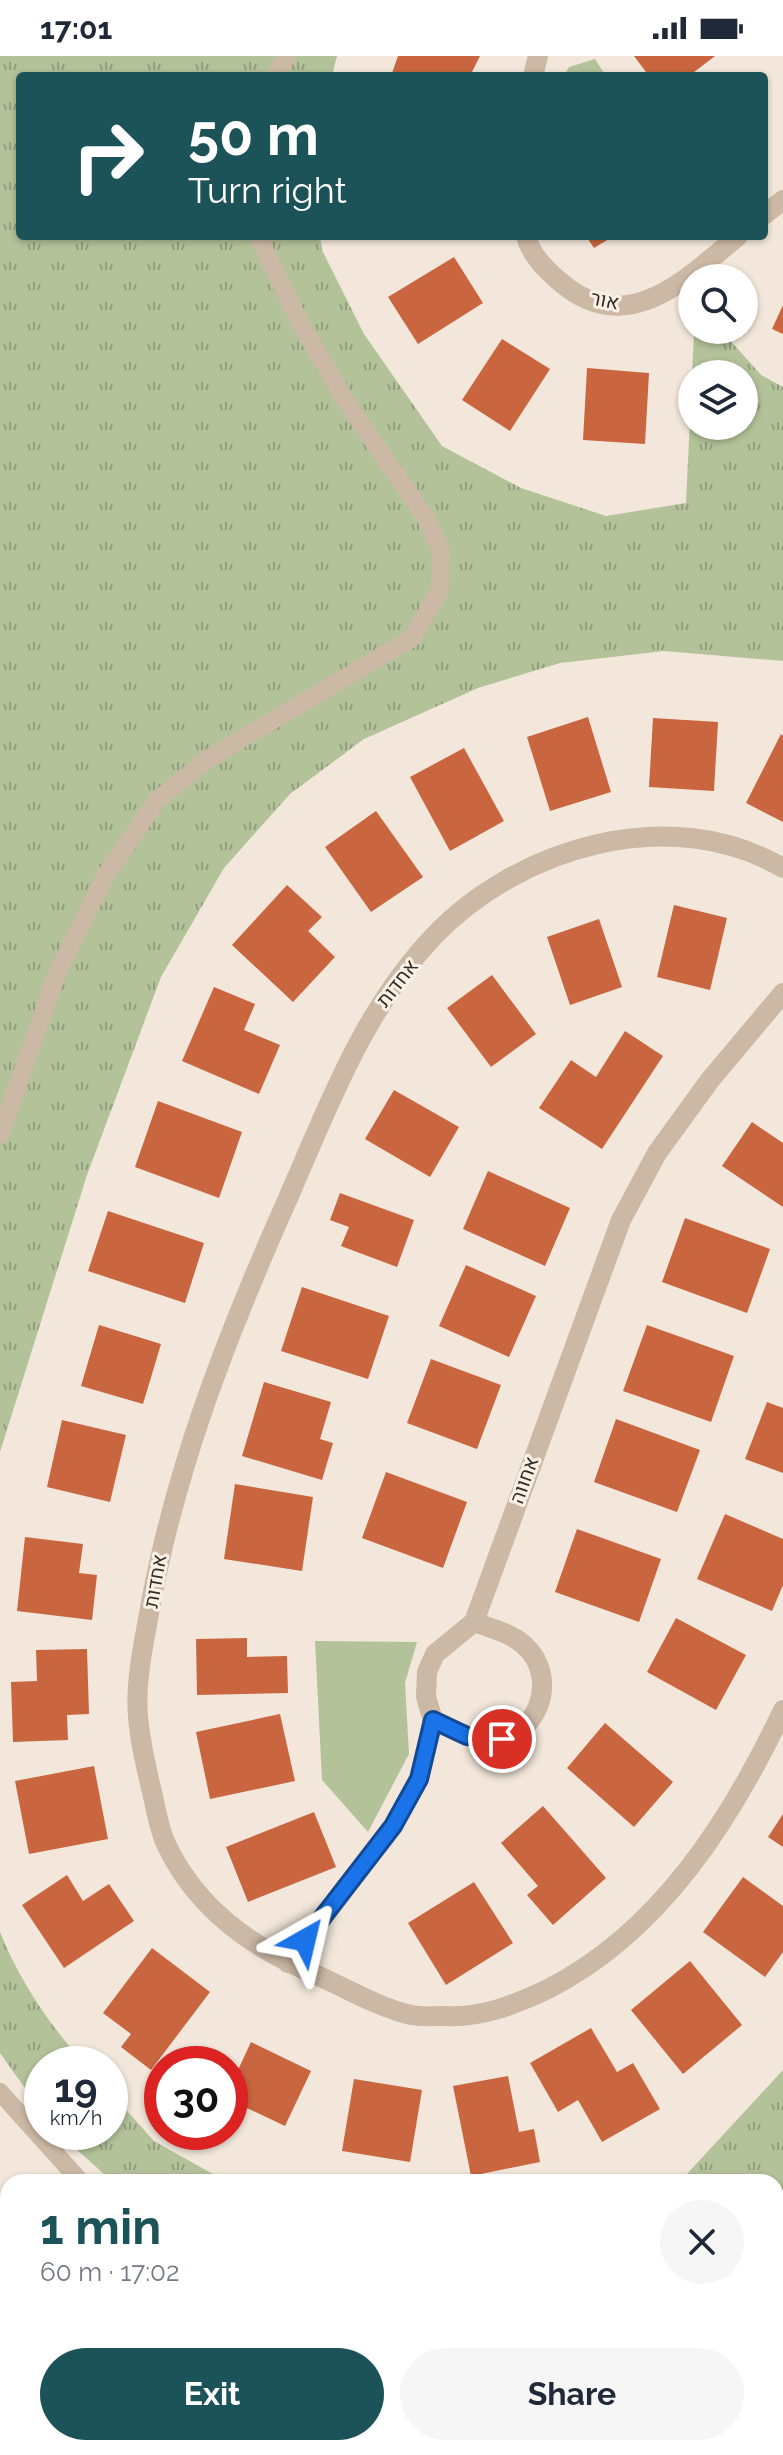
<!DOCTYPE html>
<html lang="en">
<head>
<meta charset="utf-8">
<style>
	body { margin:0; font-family:Raleway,Heebo,sans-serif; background:#f6f6f7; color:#1f2937; height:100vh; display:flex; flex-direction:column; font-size:30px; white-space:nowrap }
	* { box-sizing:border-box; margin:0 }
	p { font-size:26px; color:#747a83 }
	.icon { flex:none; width:44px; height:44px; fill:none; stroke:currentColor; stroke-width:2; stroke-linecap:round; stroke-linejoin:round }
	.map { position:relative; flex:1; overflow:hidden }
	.sheet { position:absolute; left:0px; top:2118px; width:784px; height:282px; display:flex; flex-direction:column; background:#fff; border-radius:24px 24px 0 0; box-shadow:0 2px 6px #0004 }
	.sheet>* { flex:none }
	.top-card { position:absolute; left:16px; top:16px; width:752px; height:168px; border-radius:8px; box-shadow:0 2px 6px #0004; background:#1b5359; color:#fff; overflow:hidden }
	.controls { position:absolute; left:678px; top:208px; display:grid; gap:16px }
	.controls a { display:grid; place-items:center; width:80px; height:80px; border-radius:50%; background:#fff; box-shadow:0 2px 6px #0004; font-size:40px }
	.speed { position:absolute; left:24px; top:1990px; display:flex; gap:16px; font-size:40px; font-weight:700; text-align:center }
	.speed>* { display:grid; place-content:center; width:104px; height:104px; border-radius:50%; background:#fff; box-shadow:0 2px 6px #0004; line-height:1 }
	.speed small { font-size:20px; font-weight:400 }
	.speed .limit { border:12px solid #d22; background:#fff; color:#111 }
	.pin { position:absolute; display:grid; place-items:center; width:68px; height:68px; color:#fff; margin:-34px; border:4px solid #fff; border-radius:50%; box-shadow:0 2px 8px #0007 }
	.me { position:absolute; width:88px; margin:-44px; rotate:37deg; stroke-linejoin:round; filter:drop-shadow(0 0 6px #0008) }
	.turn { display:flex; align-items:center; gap:28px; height:168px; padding:0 40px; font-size:36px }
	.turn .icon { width:104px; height:104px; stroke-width:2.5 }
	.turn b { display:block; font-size:56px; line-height:68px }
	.round { display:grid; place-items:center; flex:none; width:84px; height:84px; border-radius:42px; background:#f6f6f7 }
	.summary { display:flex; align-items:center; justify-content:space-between; height:136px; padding:0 40px }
	h1 { font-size:48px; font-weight:700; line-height:60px; color:#1b5359 }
	.primary-button { display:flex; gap:16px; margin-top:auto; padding:16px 40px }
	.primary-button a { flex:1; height:92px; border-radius:48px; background:#1b5359; color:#fff; font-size:32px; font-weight:700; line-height:92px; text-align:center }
	.primary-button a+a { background:#f6f6f7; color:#1f2937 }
	.status { display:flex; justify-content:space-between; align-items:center; height:56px; padding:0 40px; background:#fff; direction:ltr }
	.status svg { height:22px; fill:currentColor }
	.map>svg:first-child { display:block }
</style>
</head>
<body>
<div class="status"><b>17:01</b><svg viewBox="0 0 49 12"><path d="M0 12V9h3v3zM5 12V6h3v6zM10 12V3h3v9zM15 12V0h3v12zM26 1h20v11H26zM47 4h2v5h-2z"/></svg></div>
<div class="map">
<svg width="783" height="2399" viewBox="0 0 783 2399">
	<defs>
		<pattern id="grass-tufts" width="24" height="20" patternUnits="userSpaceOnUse" patternTransform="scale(2)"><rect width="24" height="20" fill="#b3c299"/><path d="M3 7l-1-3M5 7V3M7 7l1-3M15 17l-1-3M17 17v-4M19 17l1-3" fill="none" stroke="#929e7d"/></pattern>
	</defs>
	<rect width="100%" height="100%" fill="#f2e7da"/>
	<!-- grass -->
	<path fill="url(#grass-tufts)" fill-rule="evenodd" d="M0,0H337L332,20H20V180H320L322,194L364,278L442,390L521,432L606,460L686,447L694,277L721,274L761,319L783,331V605L664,595L560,607L478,632L364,683L290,738L224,812L161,921L87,1119L0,1396ZM692,318H744V370H692Z
		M0,1876C19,1924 50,1970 85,2008H42V2056L0,1997Z
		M783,2014V2399H751L748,2392H776V2126H672L686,2119Z
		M110,2036L154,2085L227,2126H113L57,2076H110Z"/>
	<!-- green -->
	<path fill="#b3c299" d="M595,3L606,20H564L569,11Z
		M315,1585L417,1586L405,1627L409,1698L368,1776L322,1724Z"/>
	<!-- building -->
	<path fill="#c96640" d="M398,0H480L470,20H391Z
		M634,0H715L689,20H649Z
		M586,180H614L594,192Z
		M454,201L483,247L418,288L388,241Z
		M783,249V278L772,273Z
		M502,283L550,313L510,375L462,344Z
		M587,312L649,317L645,388L583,384Z
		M588,661L611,736L550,755L527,681Z
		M653,662L718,666L714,735L649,731Z
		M781,678L783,680V766L746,747Z
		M464,692L504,765L450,795L410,721Z
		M376,755L423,821L371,856L325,791Z
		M287,829L322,861L308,875L335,901L293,946L232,889Z
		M674,849L727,862L710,934L657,921Z
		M599,863L622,931L570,949L547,881Z
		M492,919L536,978L491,1011L447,952Z
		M214,931L255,948L244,974L280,989L259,1038L182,1005Z
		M625,975L663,1000L602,1093L539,1052L571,1004L596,1021Z
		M394,1034L459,1071L430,1121L365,1083Z
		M158,1045L242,1076L219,1142L135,1111Z
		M752,1066L783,1087V1151L722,1110Z
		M488,1115L570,1152L545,1210L463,1173Z
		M340,1137L414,1164L397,1211L341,1190L349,1171L330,1164Z
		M108,1155L204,1187L185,1247L88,1215Z
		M685,1162L770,1193L747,1257L662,1226Z
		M466,1209L536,1240L509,1301L439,1270Z
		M302,1231L389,1260L368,1323L281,1295Z
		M99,1269L161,1288L143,1348L81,1330Z
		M647,1269L734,1300L711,1366L623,1335Z
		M431,1303L501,1329L477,1393L407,1367Z
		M264,1326L331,1346L320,1383L333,1387L322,1424L242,1400Z
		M767,1346L783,1352V1417L745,1403Z
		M616,1363L700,1394L677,1456L594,1426Z
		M62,1364L126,1379L110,1446L47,1431Z
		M386,1416L467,1446L443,1512L362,1482Z
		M235,1428L313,1441L302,1515L224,1503Z
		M725,1458L783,1483V1529L772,1555L697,1523Z
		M577,1473L661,1503L639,1566L555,1536Z
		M25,1481L83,1488L79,1517L97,1519L92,1564L17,1555Z
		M676,1562L746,1599L716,1654L647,1616Z
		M247,1582V1601L287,1600L288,1637L197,1639L196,1583Z
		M87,1593L89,1658L67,1659L68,1684L13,1686L11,1626L37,1625L36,1594Z
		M280,1658L295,1725L210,1743L196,1676Z
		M605,1667L673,1726L634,1771L567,1712Z
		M94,1710L108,1783L29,1798L15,1725Z
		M543,1750L606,1822L553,1869L527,1839L538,1830L501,1787Z
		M314,1756L336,1811L248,1846L226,1791Z
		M783,1758V1791L768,1781Z
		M67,1819L83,1845L109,1828L134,1865L64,1912L22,1849Z
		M743,1821L783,1850V1896L765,1921L703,1876Z
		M474,1826L513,1887L446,1929L408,1867Z
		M152,1892L210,1936L151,2014L121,1991L131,1978L103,1957Z
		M690,1905L742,1969L683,2018L631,1954Z
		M591,1972L617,2016L633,2007L660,2053L602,2086L578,2044L558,2056L530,2007Z
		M251,1986L311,2015L285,2070L230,2044V2031Z
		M508,2020L519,2076L534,2073L540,2106L471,2120L453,2030Z
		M354,2023L422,2034L410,2106L342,2095Z"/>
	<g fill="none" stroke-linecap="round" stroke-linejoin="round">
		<!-- lane -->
		<path stroke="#cbb8a5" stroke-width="18" d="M275,20L287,0
			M0,1079L58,915L104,822L157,744L206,704L412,582L440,534L441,493L424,459L351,353L300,267L258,180
			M0,2036L81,2126
			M707,2392L712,2399"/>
		<!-- street -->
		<path stroke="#cbb8a5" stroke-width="20" d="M533,20L538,0
			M764,159L783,144
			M526,180C530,197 545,213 558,224C626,285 685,224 738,180
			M783,812C671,746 518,791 433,881C359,959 324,1062 281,1158C225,1285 175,1414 150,1552C144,1586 135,1626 138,1660C140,1686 146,1711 152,1736C156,1753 159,1773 166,1788C195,1850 249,1890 310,1916C342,1930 377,1951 411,1959C421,1961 433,1960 444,1960C482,1962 514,1949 548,1933C660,1876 731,1764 783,1654
			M433,1664C449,1671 467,1683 485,1684C536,1688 562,1623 524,1589C511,1577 490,1572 474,1566
			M288,1907L393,1770L419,1723L433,1664L426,1641L427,1616L435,1598L474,1566L621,1164L657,1097L710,1024L783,937"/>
	</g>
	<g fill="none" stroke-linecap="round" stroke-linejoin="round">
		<defs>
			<path id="route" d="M305,1884L393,1770L419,1723L433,1664L467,1680L502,1683"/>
		</defs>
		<!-- route casing -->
		<use href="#route" stroke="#114b97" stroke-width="20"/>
		<!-- route -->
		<use href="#route" stroke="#1a73e8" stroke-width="14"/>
	</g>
	<g text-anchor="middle" stroke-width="6" stroke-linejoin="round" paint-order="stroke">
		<!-- street labels -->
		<g font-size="20" fill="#362c27" stroke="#faf1e6">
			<text transform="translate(605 244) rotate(11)" y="7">אור</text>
			<text transform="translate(397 927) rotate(-52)" y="7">אחדות</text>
			<text transform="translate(524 1424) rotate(-70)" y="7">אחווה</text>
			<text transform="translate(155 1525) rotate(-80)" y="7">אחדות</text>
		</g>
	</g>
</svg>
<div class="controls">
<a><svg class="icon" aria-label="search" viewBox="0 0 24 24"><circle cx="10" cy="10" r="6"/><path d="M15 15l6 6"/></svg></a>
<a><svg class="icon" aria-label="layers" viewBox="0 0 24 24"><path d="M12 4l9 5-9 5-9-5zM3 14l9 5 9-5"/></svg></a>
</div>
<div class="speed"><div>19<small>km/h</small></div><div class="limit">30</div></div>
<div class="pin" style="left:502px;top:1683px;background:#d93025"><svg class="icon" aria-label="arrive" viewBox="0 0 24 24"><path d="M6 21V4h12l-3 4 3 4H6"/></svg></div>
<svg class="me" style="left:305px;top:1884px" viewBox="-20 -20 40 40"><path d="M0-17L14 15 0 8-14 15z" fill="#1a73e8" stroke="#fff" stroke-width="4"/></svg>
<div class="top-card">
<div class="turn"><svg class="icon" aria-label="right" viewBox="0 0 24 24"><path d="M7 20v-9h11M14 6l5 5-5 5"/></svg><div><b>50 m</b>Turn right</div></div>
</div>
<section class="sheet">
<div class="summary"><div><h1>1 min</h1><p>60 m · 17:02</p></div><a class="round"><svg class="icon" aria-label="close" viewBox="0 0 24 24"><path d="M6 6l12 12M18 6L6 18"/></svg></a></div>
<div class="primary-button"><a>Exit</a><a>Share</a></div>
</section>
</div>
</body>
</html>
